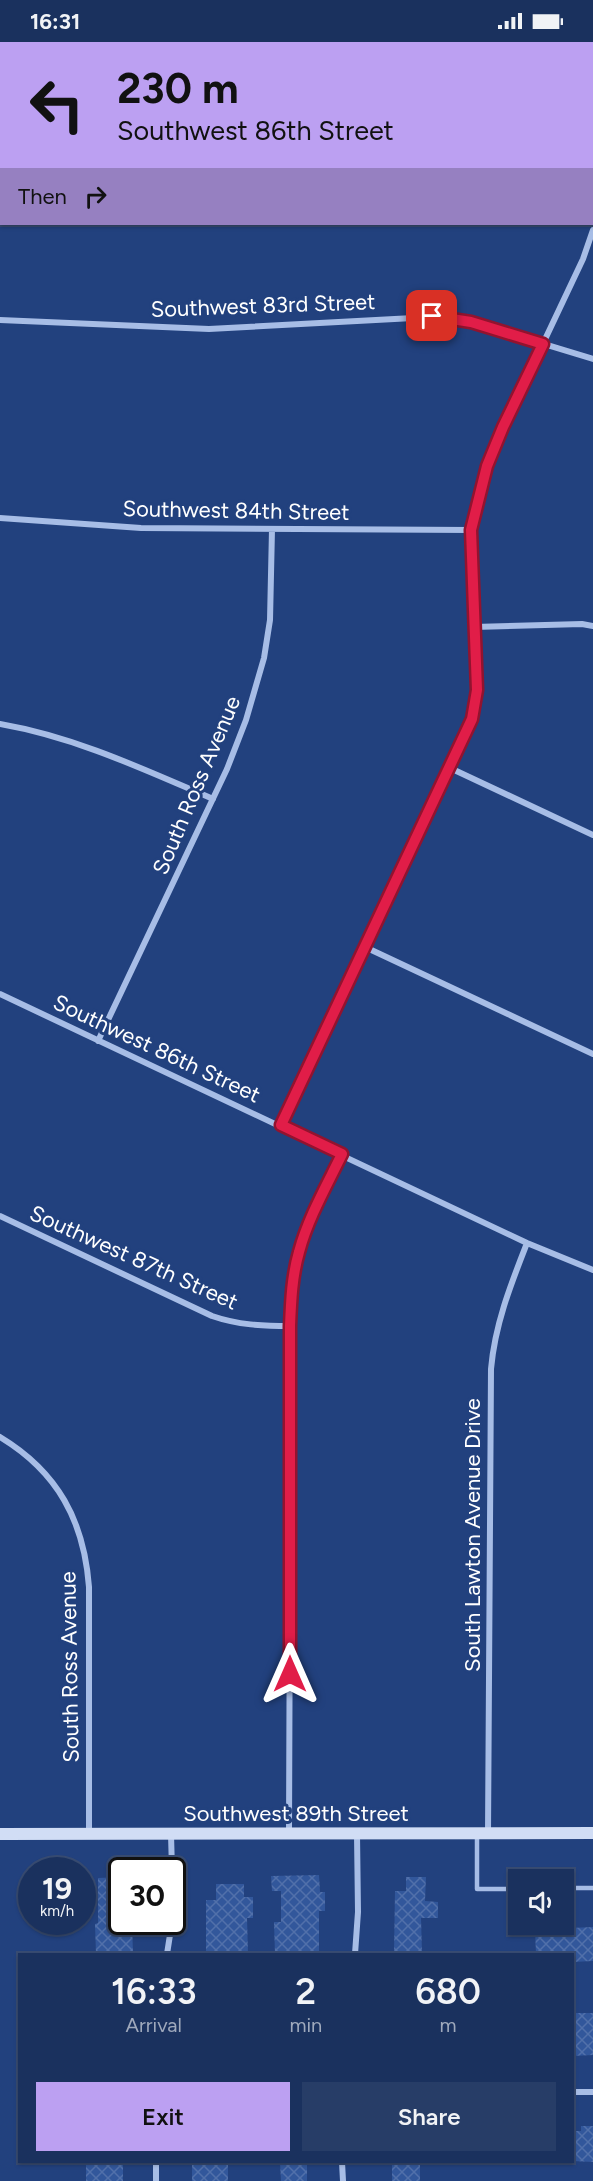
<!DOCTYPE html>
<html lang="en">
<head>
<meta charset="utf-8">
<style>
	body { margin:0; font-family:Figtree,sans-serif; background:#273d67; color:#f1f3f6; height:100vh; display:flex; flex-direction:column; font-size:22px; white-space:nowrap }
	* { box-sizing:border-box; margin:0 }
	p { font-size:20px; color:#9fa9bc }
	.icon { flex:none; width:33px; height:33px; fill:none; stroke:currentColor; stroke-width:2; stroke-linecap:round; stroke-linejoin:round }
	.map { position:relative; flex:1; overflow:hidden }
	.side { position:absolute; left:18px; top:1911px; width:556px; height:210px; display:flex; flex-direction:column; background:#1a315e; border-radius:0px; box-shadow:0 2px 4px #0004,0 0 0 2px #384c73 }
	.side>* { flex:none }
	.banner { position:absolute; left:0px; top:0px; width:594px; height:183px; box-shadow:0 2px 4px #0004,0 0 0 2px #384c73; background:#bca0f2; color:#111; overflow:hidden }
	.fabs { position:absolute; left:508px; top:1827px; display:grid; gap:12px }
	.fabs a { display:grid; place-items:center; width:66px; height:66px; border-radius:0px; background:#1a315e; box-shadow:0 2px 4px #0004,0 0 0 2px #384c73; font-size:30px }
	.speed { position:absolute; left:18px; top:1815px; display:flex; gap:12px; font-size:30px; font-weight:700; text-align:center }
	.speed>* { display:grid; place-content:center; width:78px; height:78px; border-radius:50%; background:#1a315e; box-shadow:0 2px 4px #0004,0 0 0 2px #384c73; line-height:1 }
	.speed small { font-size:15px; font-weight:400 }
	.speed .limit { border:3px solid #111; border-radius:9px; background:#fff; color:#111 }
	.pin { position:absolute; display:grid; place-items:center; width:51px; height:51px; color:#fff; margin:-26px; border-radius:12px; box-shadow:0 3px 9px #0006 }
	.me { position:absolute; width:66px; margin:-33px; rotate:0deg; stroke-linejoin:round; filter:drop-shadow(0 0 4px #0008) }
	.turn { display:flex; align-items:center; gap:21px; height:126px; padding:0 18px; font-size:27px }
	.turn .icon { width:78px; height:78px; stroke-width:2.5 }
	.turn b { display:block; font-size:42px; line-height:51px }
	.then { display:flex; align-items:center; height:57px; padding:0 18px; background:#0003; gap:12px; font-size:22px }
	.eta { display:flex; justify-content:space-evenly; align-items:center; height:102px; text-align:center }
	.eta b { font-size:36px; font-weight:600; line-height:42px }
	.primary-button { display:flex; gap:12px; margin-top:auto; padding:12px 18px }
	.primary-button a { flex:1; height:69px; border-radius:0px; background:#bca0f2; color:#111; font-size:24px; font-weight:600; line-height:69px; text-align:center }
	.primary-button a+a { background:#273d67; color:#f1f3f6 }
	.status { display:flex; justify-content:space-between; align-items:center; height:42px; padding:0 30px; background:#1a315e; direction:ltr }
	.status svg { height:16px; fill:currentColor }
	.map>svg:first-child { display:block }
</style>
</head>
<body>
<div class="status"><b>16:31</b><svg viewBox="0 0 49 12"><path d="M0 12V9h3v3zM5 12V6h3v6zM10 12V3h3v9zM15 12V0h3v12zM26 1h20v11H26zM47 4h2v5h-2z"/></svg></div>
<div class="map">
<svg width="593" height="2139" viewBox="0 0 593 2139">
	<defs>
		<pattern id="building-cross-hatch" width="8" height="8" patternUnits="userSpaceOnUse" patternTransform="scale(1.5)"><rect width="8" height="8" fill="#32579b"/><path d="M0 0l8 8M0 8l8-8" fill="none" stroke="#5170aa"/></pattern>
	</defs>
	<rect width="100%" height="100%" fill="#22417e"/>
	<!-- building -->
	<path fill="url(#building-cross-hatch)" d="M319,1833L320,1850H325V1869H319V1912H275L274,1880H281V1849H272L271,1834Z
		M122,1835V1881H132L133,1912H96L95,1882L98,1881V1836Z
		M406,1835H426L425,1859L438,1860V1876H421L422,1912H394L395,1849H406Z
		M216,1842H244V1855H253V1876H247L248,1912H206V1858H216Z
		M539,1882H570V1886L593,1885V1919L573,1920V1912H536L535,1887H539Z
		M573,1971H593V2013L573,2014Z
		M581,2084H593V2120L573,2119V2089H581Z
		M86,2120H123V2139H86Z
		M192,2120H228V2139H192Z
		M280,2120H307V2139H281Z
		M392,2120H420V2139H392Z"/>
	<g fill="none" stroke-linecap="round" stroke-linejoin="round">
		<!-- lane -->
		<path stroke="#a7bde6" stroke-width="4.5" d="M477,1794V1847H519
			M564,1846H593"/>
		<!-- street -->
		<path stroke="#a7bde6" stroke-width="6" d="M592,72H593
			M0,77H2
			M0,278L209,287L432,275L471,280L593,317
			M0,476L141,486L471,488
			M474,585L582,582L593,584
			M0,682C75,695 143,727 213,757
			M450,726L593,793
			M365,905L593,1012
			M0,952L527,1201L593,1228
			M98,999L227,727L246,678L264,616L270,578L272,487
			M281,1083L472,677L477,647L471,488L481,447L497,399L583,217L593,188
			M0,1174L212,1274C238,1283 263,1284 290,1284
			M0,1395C58,1430 84,1479 89,1545V1792
			M289,1791L291,1259L295,1226L300,1206L342,1112
			M488,1791L491,1327C495,1282 511,1242 527,1201
			M171,1792L172,1828
			M167,1912L172,1880
			M355,1912L358,1870L357,1792
			M573,2050H593
			M156,2120V2139
			M342,2120L343,2139"/>
		<!-- secondary -->
		<path stroke="#d1ddf5" stroke-width="12" d="M0,1792L593,1791"/>
	</g>
	<g fill="none" stroke-linecap="round" stroke-linejoin="round">
		<defs>
			<path id="route" d="M290,1632V1284C291,1259 292,1234 299,1210C308,1176 327,1143 342,1112L281,1083L472,677L477,648L471,488L487,424L503,385L543,302L471,280L432,274"/>
		</defs>
		<!-- route casing -->
		<use href="#route" stroke="#92132f" stroke-width="15"/>
		<!-- route -->
		<use href="#route" stroke="#e11d48" stroke-width="10"/>
	</g>
	<g text-anchor="middle" stroke-width="6" stroke-linejoin="round" paint-order="stroke">
		<!-- street labels -->
		<g font-size="22" fill="#fff" stroke="#22417e">
			<text transform="translate(263 263) rotate(-2)" y="8">Southwest 83rd Street</text>
			<text transform="translate(236 468) rotate(1)" y="8">Southwest 84th Street</text>
			<text transform="translate(196 743) rotate(-67)" y="8">South Ross Avenue</text>
			<text transform="translate(157 1006) rotate(25)" y="8">Southwest 86th Street</text>
			<text transform="translate(134 1215) rotate(24)" y="8">Southwest 87th Street</text>
			<text transform="translate(472 1493) rotate(-90)" y="8">South Lawton Avenue Drive</text>
			<text transform="translate(69 1625) rotate(-91)" y="8">South Ross Avenue</text>
			<text x="296" y="1779">Southwest 89th Street</text>
		</g>
	</g>
</svg>
<div class="fabs">
<a><svg class="icon" aria-label="sound" viewBox="0 0 24 24"><path d="M4 9h4l5-4v14l-5-4H4zM17 9q2 3 0 6"/></svg></a>
</div>
<div class="speed"><div>19<small>km/h</small></div><div class="limit">30</div></div>
<div class="pin" style="left:432px;top:274px;background:#d93025"><svg class="icon" aria-label="arrive" viewBox="0 0 24 24"><path d="M6 21V4h12l-3 4 3 4H6"/></svg></div>
<svg class="me" style="left:290px;top:1632px" viewBox="-20 -20 40 40"><path d="M0-17L14 15 0 8-14 15z" fill="#e11d48" stroke="#fff" stroke-width="4"/></svg>
<div class="banner">
<div class="turn"><svg class="icon" aria-label="left" viewBox="0 0 24 24"><path d="M17 20v-9H6M10 6l-5 5 5 5"/></svg><div><b>230 m</b>Southwest 86th Street</div></div>
<div class="then">Then<svg class="icon" aria-label="right" viewBox="0 0 24 24"><path d="M7 20v-9h11M14 6l5 5-5 5"/></svg></div>
</div>
<section class="side">
<div class="eta">
<div><b>16:33</b><p>Arrival</p></div>
<div><b>2</b><p>min</p></div>
<div><b>680</b><p>m</p></div>
</div>
<div class="primary-button"><a>Exit</a><a>Share</a></div>
</section>
</div>
</body>
</html>
